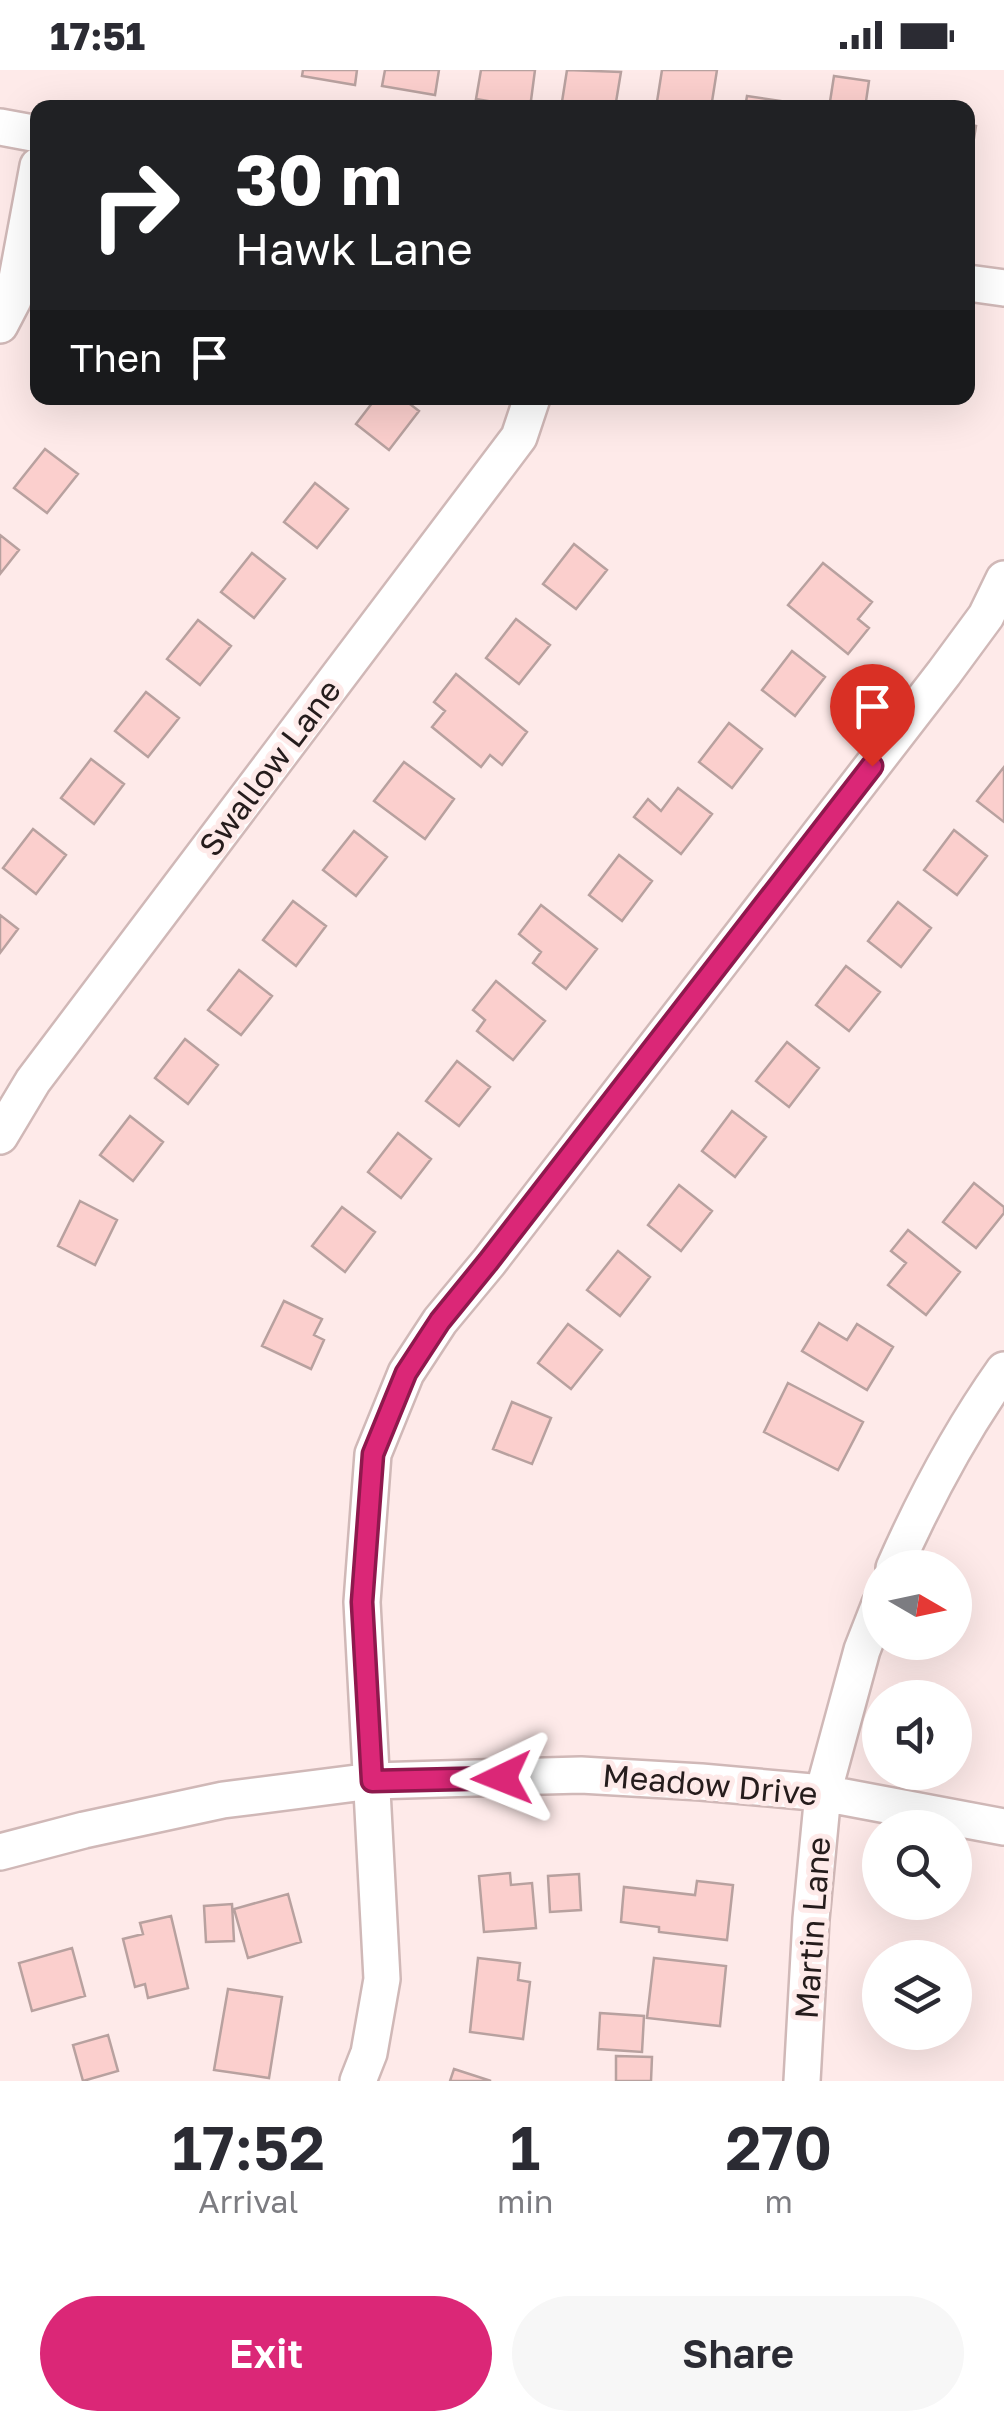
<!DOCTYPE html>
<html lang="en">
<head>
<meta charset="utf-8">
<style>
	body { margin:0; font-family:"Golos Text",sans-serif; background:#f7f7f7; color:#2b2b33; height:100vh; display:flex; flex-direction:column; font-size:38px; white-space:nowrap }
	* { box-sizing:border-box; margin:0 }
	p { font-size:32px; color:#7c7c81 }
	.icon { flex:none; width:55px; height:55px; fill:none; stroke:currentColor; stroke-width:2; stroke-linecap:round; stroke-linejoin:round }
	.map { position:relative; height:2011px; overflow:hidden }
	.sheet { display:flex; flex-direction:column; background:#fff; flex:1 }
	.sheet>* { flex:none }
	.guide { position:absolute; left:30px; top:30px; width:945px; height:305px; border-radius:20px; box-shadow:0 10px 40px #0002; background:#202124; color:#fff; overflow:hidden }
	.needle { width:65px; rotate:99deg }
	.fabs { position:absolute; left:862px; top:1480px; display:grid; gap:20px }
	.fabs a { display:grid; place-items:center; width:110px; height:110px; border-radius:50%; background:#fff; box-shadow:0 10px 40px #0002; font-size:50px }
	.pin { position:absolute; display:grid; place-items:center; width:85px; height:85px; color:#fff; margin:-102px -42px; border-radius:50% 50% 50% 0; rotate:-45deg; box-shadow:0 0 10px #0007 }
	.pin .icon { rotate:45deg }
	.me { position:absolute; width:110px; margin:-55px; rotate:268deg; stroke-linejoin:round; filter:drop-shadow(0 0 8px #0008) }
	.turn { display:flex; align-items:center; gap:35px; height:210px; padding:0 40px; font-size:45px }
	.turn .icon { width:130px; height:130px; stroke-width:2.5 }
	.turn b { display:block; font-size:70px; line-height:85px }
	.then { display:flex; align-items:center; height:95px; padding:0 40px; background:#0003; gap:20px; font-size:38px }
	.eta { display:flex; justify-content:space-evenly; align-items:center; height:170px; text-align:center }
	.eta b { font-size:60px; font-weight:600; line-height:70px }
	.button { display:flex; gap:20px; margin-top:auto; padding:20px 40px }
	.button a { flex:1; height:115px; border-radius:60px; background:#db2777; color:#fff; font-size:40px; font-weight:600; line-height:115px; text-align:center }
	.button a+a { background:#f7f7f7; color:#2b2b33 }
	.status { display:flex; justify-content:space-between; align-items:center; height:70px; padding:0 50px; background:#fff; direction:ltr }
	.status svg { height:28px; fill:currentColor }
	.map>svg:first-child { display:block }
</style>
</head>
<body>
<div class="status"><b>17:51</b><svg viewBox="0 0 49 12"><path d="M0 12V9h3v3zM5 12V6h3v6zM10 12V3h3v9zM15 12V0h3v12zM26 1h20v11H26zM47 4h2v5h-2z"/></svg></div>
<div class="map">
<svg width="1004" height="2011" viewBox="0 0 1004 2011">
	<rect width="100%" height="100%" fill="#feeae9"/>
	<!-- building -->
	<path fill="#fbcfcd" stroke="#b8a19f" stroke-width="2.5" d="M303,0H357L355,15L302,6Z
		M385,0H439L435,25L382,16Z
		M481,0H535L530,38L476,29Z
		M567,0L621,2L615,38H561Z
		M662,0H717L711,38H656Z
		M834,6L869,11L865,38H829Z
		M747,26L801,34L800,38H745Z
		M968,54L976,56L968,105Z
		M376,328H402L419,341L389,380L356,354Z
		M45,379L78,404L47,443L14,418Z
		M315,413L348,439L317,478L284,452Z
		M0,465L19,480L0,504Z
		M574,474L607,500L576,539L543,514Z
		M252,483L285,509L254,548L221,522Z
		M823,493L872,532L858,549L869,558L848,584L788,535Z
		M516,549L550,575L519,614L486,588Z
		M198,550L231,576L200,615L167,589Z
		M792,581L825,607L795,646L762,620Z
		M456,604L527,662L502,695L490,685L481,697L432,657L445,641L434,632Z
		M146,622L179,648L148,687L115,661Z
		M729,653L762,679L732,718L699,692Z
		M91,689L124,714L94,754L61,728Z
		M404,692L454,729L425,769L374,731Z
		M1004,697V752L977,731Z
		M678,718L712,744L681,784L634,747L648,729L661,741Z
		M33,759L66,785L36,824L3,798Z
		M954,760L987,786L957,825L924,800Z
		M354,761L387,787L356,826L323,800Z
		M619,785L652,811L622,851L589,825Z
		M293,831L326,856L296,896L263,870Z
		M898,832L931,858L901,897L868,871Z
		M541,835L597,879L566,919L533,893L541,882L519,864Z
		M0,845L18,859L0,883Z
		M846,896L880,922L849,961L816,935Z
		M239,900L272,926L241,965L208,940Z
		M496,911L545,951L513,990L477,961L485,950L473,940Z
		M185,969L218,995L188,1034L155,1008Z
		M787,972L819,998L789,1037L756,1011Z
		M457,991L490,1017L459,1056L426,1031Z
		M732,1041L766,1067L735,1107L702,1081Z
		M130,1046L163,1072L133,1111L100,1085Z
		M398,1063L431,1089L401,1128L368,1102Z
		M974,1113L1004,1137V1143L976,1178L943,1152Z
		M679,1115L712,1141L681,1181L648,1155Z
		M80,1131L117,1150L95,1195L58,1176Z
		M342,1137L375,1162L345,1202L312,1176Z
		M908,1160L960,1202L926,1245L888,1215L906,1193L891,1181Z
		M618,1181L650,1207L620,1246L587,1220Z
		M284,1231L322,1249L314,1265L324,1270L311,1299L262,1276Z
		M819,1253L847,1270L857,1254L893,1277L867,1320L802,1281Z
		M568,1254L602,1280L571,1319L538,1293Z
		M788,1313L863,1352L838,1400L764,1362Z
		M512,1332L551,1348L532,1394L493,1379Z
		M510,1803L511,1815L532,1813L536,1858L484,1862L479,1806Z
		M579,1804L581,1840L550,1842L548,1806Z
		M697,1811L733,1815L727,1870L659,1862V1857L621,1852L624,1817L695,1825Z
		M288,1824L301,1872L248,1888L234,1839Z
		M232,1834L234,1871L206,1872L204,1836Z
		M171,1846L188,1918L148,1928L145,1914L135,1917L123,1869L143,1864L140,1853Z
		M72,1878L85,1926L32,1941L19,1893Z
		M478,1888L520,1893L518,1910L530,1912L523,1969L470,1962Z
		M654,1888L726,1896L720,1956L647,1948Z
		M228,1919L282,1927L269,2008L214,2000Z
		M600,1943L644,1946L642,1982L598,1979Z
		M108,1965L118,2001L83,2011L73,1975Z
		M616,1986L652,1987L651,2011H616Z
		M454,1999L491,2011H450Z"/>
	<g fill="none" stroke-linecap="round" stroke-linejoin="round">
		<defs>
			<path id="minor" d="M0,57L38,64
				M968,213L1004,218
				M0,255L13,230L38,96
				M0,1066L33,1011L519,367L532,328
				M894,1498C925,1428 960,1362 1004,1300
				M0,1782L84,1760L223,1730L372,1711L581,1705L701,1712L823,1723L1004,1757
				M358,2011L369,1983L382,1909L362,1532L373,1384L406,1303L440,1251L489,1192L944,603L986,546L1004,509
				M802,2011L811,1849L823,1723L862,1580L880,1534"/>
		</defs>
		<!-- minor casing -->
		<use href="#minor" stroke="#d0b8b7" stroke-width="40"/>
		<!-- minor -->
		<use href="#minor" stroke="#fff" stroke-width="35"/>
	</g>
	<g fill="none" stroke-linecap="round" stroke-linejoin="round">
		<defs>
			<path id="route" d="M502,1708L372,1711L362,1532L373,1384L406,1303L440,1251L488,1192L872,696"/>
		</defs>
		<!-- route casing -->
		<use href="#route" stroke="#8e194d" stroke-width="25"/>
		<!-- route -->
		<use href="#route" stroke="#db2777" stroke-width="18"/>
	</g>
	<g text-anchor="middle" stroke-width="10" stroke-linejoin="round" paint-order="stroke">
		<!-- street labels -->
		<g font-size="32" fill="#251c1c" stroke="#feeae9">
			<text transform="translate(270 698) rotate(-53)" y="11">Swallow Lane</text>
			<text transform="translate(710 1715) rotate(5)" y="11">Meadow Drive</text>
			<text transform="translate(813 1858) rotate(-86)" y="11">Martin Lane</text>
		</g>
	</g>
</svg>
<div class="fabs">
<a><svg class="needle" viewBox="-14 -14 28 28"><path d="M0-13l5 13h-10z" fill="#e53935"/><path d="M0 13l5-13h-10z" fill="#7c7c81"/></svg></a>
<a><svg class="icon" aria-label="sound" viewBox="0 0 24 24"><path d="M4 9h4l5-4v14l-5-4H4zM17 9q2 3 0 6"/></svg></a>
<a><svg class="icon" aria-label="search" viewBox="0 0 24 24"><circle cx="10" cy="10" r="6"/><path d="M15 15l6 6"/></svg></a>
<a><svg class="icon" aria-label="layers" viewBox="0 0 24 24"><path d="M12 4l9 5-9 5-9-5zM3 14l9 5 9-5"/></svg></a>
</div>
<div class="pin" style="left:872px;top:696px;background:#d93025"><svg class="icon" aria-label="arrive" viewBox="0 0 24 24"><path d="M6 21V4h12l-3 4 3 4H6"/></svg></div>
<svg class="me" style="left:502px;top:1708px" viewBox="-20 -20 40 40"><path d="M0-17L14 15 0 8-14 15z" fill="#db2777" stroke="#fff" stroke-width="4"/></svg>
<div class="guide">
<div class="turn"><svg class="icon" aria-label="right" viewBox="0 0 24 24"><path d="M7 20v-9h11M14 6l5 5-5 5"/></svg><div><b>30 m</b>Hawk Lane</div></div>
<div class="then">Then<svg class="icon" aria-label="arrive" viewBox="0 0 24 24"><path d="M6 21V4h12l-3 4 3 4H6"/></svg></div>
</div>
</div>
<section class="sheet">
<div class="eta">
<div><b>17:52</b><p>Arrival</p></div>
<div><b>1</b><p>min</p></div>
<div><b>270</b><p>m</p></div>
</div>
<div class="button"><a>Exit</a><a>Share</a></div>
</section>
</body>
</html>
